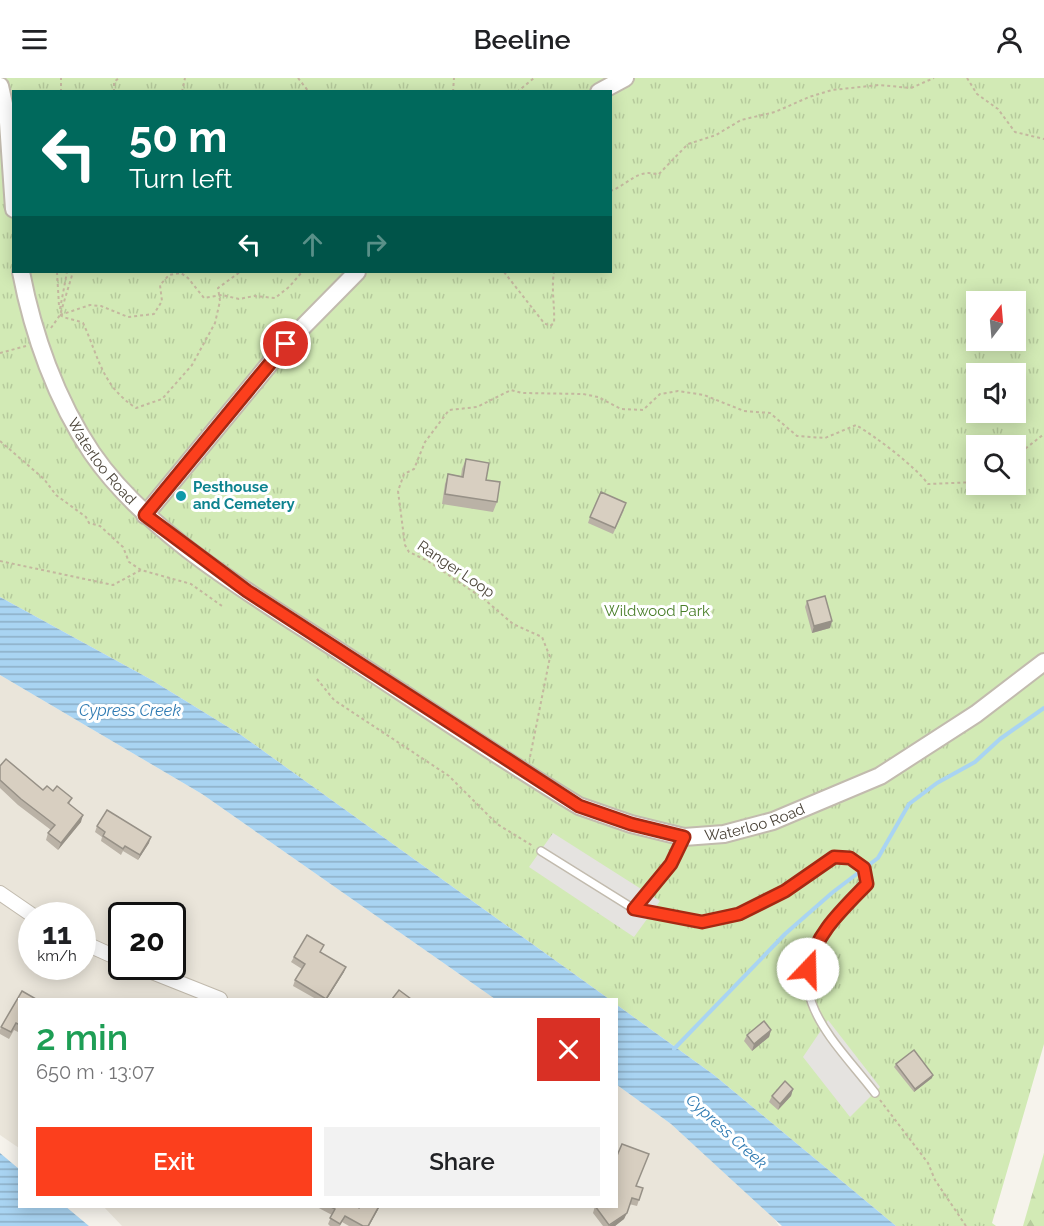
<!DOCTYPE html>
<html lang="en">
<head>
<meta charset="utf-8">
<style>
	body { margin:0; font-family:Raleway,sans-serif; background:#f2f2f2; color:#202124; height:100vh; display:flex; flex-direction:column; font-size:22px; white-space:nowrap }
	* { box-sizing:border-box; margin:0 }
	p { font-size:20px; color:#757577 }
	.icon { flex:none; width:33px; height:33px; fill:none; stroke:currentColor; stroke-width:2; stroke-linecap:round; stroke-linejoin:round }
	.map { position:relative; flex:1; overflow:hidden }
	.side { position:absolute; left:18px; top:920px; width:600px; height:210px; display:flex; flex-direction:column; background:#fff; border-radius:0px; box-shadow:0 3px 15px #0003 }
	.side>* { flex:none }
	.guide { position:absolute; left:12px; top:12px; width:600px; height:183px; border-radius:0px; box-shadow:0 3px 15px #0003; background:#00695c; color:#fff; overflow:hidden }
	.needle { width:39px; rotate:16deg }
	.controls { position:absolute; left:966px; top:213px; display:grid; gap:12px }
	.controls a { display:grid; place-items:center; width:60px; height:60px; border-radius:0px; background:#fff; box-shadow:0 3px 15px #0003; font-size:30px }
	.speed { position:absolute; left:18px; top:824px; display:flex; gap:12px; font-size:30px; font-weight:700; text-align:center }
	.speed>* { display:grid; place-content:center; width:78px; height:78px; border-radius:50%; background:#fff; box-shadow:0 3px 15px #0003; line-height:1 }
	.speed small { font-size:15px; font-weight:400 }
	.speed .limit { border:3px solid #111; border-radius:9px; background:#fff; color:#111 }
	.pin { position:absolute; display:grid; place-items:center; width:51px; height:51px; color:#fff; margin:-26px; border:3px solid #fff; border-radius:50%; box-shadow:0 2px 6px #0007 }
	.me { position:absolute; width:66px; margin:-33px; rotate:21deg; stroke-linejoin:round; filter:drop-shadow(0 0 4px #0008) }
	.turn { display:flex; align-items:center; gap:21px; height:126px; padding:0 18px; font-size:27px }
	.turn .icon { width:78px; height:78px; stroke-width:2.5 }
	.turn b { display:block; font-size:42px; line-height:51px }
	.lanes { display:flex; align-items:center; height:57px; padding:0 18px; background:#0003; justify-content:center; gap:30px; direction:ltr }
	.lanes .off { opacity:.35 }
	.round { display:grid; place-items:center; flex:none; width:63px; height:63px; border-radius:0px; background:#f2f2f2 }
	.summary { display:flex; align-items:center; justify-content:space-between; height:102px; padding:0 18px }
	h1 { font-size:36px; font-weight:600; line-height:45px; color:#1e9e55 }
	.primary-button { display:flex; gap:12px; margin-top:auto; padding:12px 18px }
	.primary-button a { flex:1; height:69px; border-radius:0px; background:#fc3f1d; color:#fff; font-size:24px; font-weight:600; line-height:69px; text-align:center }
	.primary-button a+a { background:#f2f2f2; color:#202124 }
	header { display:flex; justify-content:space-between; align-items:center; height:78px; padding:0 18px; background:#fff; font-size:27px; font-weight:600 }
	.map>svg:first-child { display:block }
</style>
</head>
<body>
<header><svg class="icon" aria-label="menu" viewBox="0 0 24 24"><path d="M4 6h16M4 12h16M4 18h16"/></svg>Beeline<svg class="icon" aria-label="person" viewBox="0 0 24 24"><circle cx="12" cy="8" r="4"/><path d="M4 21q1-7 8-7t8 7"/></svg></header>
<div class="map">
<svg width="1044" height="1148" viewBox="0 0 1044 1148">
	<defs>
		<pattern id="forest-firs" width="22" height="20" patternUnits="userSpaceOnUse" patternTransform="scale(1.5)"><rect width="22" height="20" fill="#d2eab5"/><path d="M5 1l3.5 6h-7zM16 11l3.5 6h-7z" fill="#b6ca9c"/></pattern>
		<pattern id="park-tufts" width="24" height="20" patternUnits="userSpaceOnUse" patternTransform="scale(1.5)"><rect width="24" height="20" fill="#d2eab5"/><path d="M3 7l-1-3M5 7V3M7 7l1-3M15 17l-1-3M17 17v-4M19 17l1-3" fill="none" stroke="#b6ca9c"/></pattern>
		<pattern id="water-rules" width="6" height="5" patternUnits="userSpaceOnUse" patternTransform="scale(1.5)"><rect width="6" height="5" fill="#a9d4f2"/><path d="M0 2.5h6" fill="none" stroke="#8caec5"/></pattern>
	</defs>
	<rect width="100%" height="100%" fill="#f6f3ec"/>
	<!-- residential -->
	<path fill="#eae5da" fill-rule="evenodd" d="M0,597L202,716L495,921H20L19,1070L0,1057ZM32,837H82V888H32ZM122,837H172V888H122Z
		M617,1007L671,1046L772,1137L779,1148H122L103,1128H616Z"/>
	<!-- forest -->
	<path fill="url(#forest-firs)" d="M1044,1075V1148H1023Z"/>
	<!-- park -->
	<path fill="url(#park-tufts)" fill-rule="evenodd" d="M0,0H1044V966L992,1145L996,1148H896L714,997L617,927L616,921H609L241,657L150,601L0,519ZM14,14H610V194H14ZM976,224H1016V262H976ZM976,296H1016V334H976ZM976,368H1016V406H976Z"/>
	<!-- parking -->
	<path fill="#e5e3e0" d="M553,755L660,823L634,859L529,789Z
		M828,942L880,1009L850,1039L803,979Z"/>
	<!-- water -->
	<path fill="url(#water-rules)" d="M0,519L150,601L241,657L609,921H495L202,716L0,597Z
		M617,927L714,997L896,1148H782L671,1046L617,1007Z
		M0,1075L19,1091L20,1128H65L89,1148H0Z"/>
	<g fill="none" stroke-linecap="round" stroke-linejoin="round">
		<!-- stream -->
		<path stroke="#a9d4f2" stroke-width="4" d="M674,971L785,856L833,814L878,780L909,726L937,705L975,684L1000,661L1044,630"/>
		<defs>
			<path id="service" d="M684,759L671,786L634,831L702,844L739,836L785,813L834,779L850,780L864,790L867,806C853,821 837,834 825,850C777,915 836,964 875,1015
				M541,773L634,831"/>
			<path id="minor" d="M0,815L32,837
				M82,864L122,882
				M137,888L220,921"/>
			<g id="tertiary">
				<path d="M0,8L8,44L14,131"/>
				<path d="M599,14L625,0"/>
				<path id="s1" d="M21,194C33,256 56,322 92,375C149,458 258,520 342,575C420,626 498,679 579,728L631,746L684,759L724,756L773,743L880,698L976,636L1044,584"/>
				<path d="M145,437L286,266L357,194"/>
			</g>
		</defs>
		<!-- service casing -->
		<use href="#service" stroke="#c2bbae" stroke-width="10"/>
		<!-- minor casing -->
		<use href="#minor" stroke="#c2bbae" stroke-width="16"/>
		<!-- tertiary casing -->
		<use href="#tertiary" stroke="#c2bbae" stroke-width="20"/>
		<!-- path -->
		<path stroke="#c4b79f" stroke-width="2" stroke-dasharray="3 3" stroke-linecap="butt" d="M298,0L309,14
			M967,0L977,16L998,31L1015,54L1044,61
			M61,14V0
			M114,14V4L119,0
			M182,14L185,0
			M453,14L454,0
			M517,14L534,0
			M610,113C627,108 638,89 658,97L688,66L716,57L741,42L775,34L809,19L832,12L879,7L911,10L934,0
			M57,194L59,228
			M471,194H476
			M504,194L544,245L550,248L554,245C555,227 551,212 554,194
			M60,231L67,194
			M60,237C68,242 75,241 83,245C99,279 101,307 136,330L162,321L192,287L215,245L220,223L218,210L240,194
			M60,237L90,227L101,228L128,239L154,236L162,223L160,207L169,197L181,195L188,200L204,220L222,217L239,221L254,218L275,220L289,209L302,194
			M51,250L60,237L73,194
			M0,275L26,268
			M0,363L44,401L56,417L86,439L89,445L100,448L123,469L129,484L141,492L191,506L222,528
			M1016,378L1044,356
			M0,483L113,507L141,492
			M317,601L334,622L449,698L497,746L533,768
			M530,679L550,579L542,559L513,546L484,521L428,483L409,474L405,467L398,413L404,396L414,391L425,364L449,332L477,329L511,312L522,315L583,316L598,319L621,331L643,332L660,316L678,313L704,317L744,333L770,335L797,358L825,360L856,347C876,359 915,388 928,406L976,404
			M880,1022L928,1085L935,1102L966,1148"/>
		<!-- service -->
		<use href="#service" stroke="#fff" stroke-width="7"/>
		<!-- minor -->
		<use href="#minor" stroke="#fff" stroke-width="14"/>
		<!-- tertiary -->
		<use href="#tertiary" stroke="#fff" stroke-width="16"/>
	</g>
	<!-- wall -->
	<path fill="#bab2a6" d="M466,381L486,402L497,424L493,434L442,426L445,406L448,396L461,398L462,391Z
		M624,432L613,456L588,445L590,439Z
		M807,523L832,543L830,550L812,555L805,529Z
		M0,688L43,712L53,713L72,720L69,726L81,744L58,772L46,762L48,755L51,752L18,727L0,710Z
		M97,748L149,765L138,782L123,773L121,777L101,763L102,759L95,754Z
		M321,874L344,894L327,921H316L293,908L295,902L302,891L291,884L294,879Z
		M20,921V955L14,952L9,961L0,956V952L1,949Z
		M771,952L769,959L752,973L744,963L747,957Z
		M896,986L932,1000L914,1014L894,989Z
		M793,1011L791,1018L778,1032L769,1024L772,1018Z
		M636,1108L643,1110L637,1128L629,1126L624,1141L615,1148H603L593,1135L595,1128Z
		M315,1128H356L359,1130L360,1128H380L369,1148H349L342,1144L340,1148H330L328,1146L332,1137Z"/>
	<!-- shaded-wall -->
	<path fill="#979187" d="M832,543L830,550L812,555L814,548Z
		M83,737L81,744L58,772L61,765Z
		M151,759L149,765L138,782L140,777Z
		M346,889L344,894L327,921H326Z
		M771,952L769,959L752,973L754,966Z
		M933,997L932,1000L914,1014L915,1011Z
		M793,1011L791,1018L778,1032L780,1026Z
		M379,1128H380L369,1148H368Z
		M627,1135L624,1141L615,1148H609Z"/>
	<!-- building -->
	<path fill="#d8cfc1" stroke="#979187" stroke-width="1.5" d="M466,381L489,385L486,402L500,404L497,424L445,416L448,396L463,399Z
		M601,414L626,425L615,450L590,439Z
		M825,518L832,543L814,548L807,523Z
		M6,681L43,712L47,708L53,713L57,708L72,720L68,725L83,737L61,765L48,755L55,747L21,721L0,702V688Z
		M107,732L151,759L140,777L125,768L123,771L103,758L105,754L97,748Z
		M307,857L324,867L320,874L346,889L326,921L295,902L305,886L294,879Z
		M399,912L411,921H392Z
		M22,913L36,921H20V947L16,945L11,954L1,949Z
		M764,943L771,952L754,966L747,957Z
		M914,972L933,997L915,1011L896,986Z
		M785,1003L793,1011L780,1026L772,1018Z
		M622,1066L649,1076L636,1108L643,1110L639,1122L632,1120L627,1135L609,1147L595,1128H616V1080Z
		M329,1128H356L359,1130L360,1128H379L368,1148H363L345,1138L340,1146L330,1140L335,1131Z"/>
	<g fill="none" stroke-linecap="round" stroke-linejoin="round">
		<defs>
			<path id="route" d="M286,266L145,437L247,513L579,728L631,746L684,759L671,786L634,831L702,844L739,836L785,813L834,779L850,780L864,790L867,806C842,832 816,855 808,891"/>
		</defs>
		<!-- route casing -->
		<use href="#route" stroke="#a42913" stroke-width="15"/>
		<!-- route -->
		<use href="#route" stroke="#fc3f1d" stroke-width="10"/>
	</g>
	<!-- markers -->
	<circle fill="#0f9aa8" stroke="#fff" stroke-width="2" cx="181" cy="418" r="6"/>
	<g text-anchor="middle" stroke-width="6" stroke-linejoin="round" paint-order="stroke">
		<!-- street labels -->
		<g font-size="15" fill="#4b4439" stroke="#fff">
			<text dy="5" stroke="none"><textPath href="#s1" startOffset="208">Waterloo Road</textPath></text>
			<text transform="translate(456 491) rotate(34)" y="5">Ranger Loop</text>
			<text dy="5" stroke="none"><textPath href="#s1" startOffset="982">Waterloo Road</textPath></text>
		</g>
		<!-- culture labels -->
		<g font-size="15" font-weight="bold" fill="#0d838f" stroke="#fff" text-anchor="start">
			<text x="193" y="414">Pesthouse<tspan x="193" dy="17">and Cemetery</tspan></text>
		</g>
		<!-- park labels -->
		<g font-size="15" fill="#4a7f2a" stroke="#fff">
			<text x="657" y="538">Wildwood Park</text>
		</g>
		<!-- water labels -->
		<g font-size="16" font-style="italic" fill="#2e7ab2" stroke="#fff">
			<text x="130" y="638">Cypress Creek</text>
			<text transform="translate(727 1053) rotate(42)" y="6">Cypress Creek</text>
		</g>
	</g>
</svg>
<div class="controls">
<a><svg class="needle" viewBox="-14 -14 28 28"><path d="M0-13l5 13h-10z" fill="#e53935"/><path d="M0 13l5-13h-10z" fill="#757577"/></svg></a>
<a><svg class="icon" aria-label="sound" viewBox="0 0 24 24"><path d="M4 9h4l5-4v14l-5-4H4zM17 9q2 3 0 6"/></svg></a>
<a><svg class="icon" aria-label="search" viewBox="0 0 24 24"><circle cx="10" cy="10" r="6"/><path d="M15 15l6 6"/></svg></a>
</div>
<div class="speed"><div>11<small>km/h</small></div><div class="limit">20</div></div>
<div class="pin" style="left:286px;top:266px;background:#d93025"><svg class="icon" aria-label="arrive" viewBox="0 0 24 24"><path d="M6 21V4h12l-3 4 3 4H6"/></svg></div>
<svg class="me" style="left:808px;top:891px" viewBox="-20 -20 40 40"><circle r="19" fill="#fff"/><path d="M0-13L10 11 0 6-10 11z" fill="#fc3f1d"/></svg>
<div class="guide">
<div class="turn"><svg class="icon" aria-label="left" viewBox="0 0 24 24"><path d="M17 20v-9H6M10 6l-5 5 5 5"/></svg><div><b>50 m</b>Turn left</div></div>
<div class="lanes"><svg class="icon" aria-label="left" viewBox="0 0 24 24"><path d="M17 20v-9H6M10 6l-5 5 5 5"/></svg><svg class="icon off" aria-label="ahead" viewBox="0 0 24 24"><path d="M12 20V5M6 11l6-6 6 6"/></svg><svg class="icon off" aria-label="right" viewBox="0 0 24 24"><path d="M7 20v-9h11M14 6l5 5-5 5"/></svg></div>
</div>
<section class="side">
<div class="summary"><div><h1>2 min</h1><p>650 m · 13:07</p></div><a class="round" style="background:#d93025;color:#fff"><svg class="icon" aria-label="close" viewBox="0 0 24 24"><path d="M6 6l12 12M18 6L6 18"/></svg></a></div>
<div class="primary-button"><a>Exit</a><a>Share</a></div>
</section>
</div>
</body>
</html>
